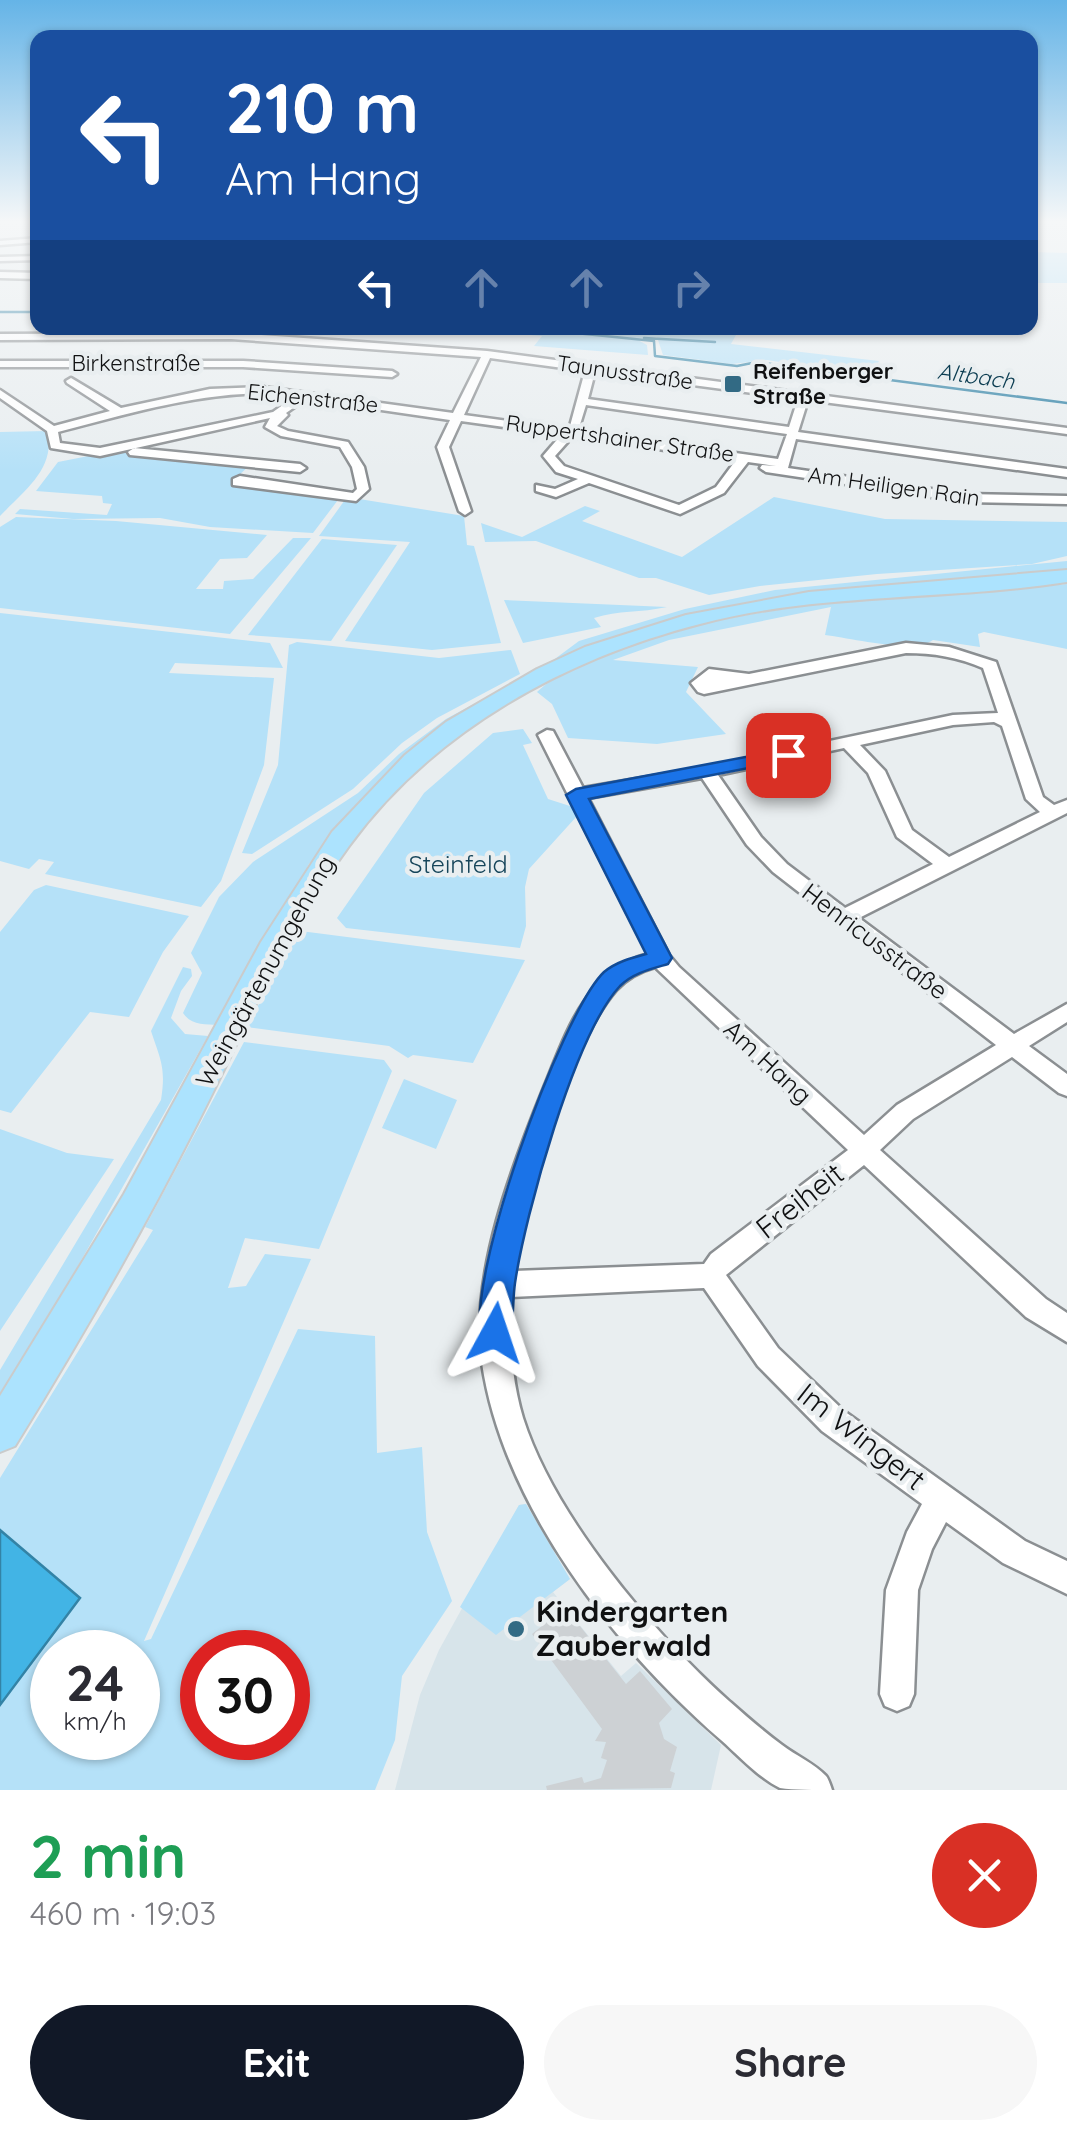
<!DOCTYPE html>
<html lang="en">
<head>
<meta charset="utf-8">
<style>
	body { margin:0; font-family:Quicksand,sans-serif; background:#f7f7f7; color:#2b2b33; height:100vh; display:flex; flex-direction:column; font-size:38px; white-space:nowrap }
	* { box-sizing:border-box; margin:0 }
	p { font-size:32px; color:#7c7c81 }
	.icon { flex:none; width:55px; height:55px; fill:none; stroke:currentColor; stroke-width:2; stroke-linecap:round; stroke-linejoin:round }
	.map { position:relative; height:1790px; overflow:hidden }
	.details { display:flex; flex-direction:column; background:#fff; flex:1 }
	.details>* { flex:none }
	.banner { position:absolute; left:30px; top:30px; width:1008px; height:305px; border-radius:20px; box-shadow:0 2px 8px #0004; background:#1a4fa0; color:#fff; overflow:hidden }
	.speed { position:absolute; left:30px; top:1630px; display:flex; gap:20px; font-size:50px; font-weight:700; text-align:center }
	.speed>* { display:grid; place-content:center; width:130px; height:130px; border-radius:50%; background:#fff; box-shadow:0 2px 8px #0004; line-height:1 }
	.speed small { font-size:25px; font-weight:400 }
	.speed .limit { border:15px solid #d22; background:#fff; color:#111 }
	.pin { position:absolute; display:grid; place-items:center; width:85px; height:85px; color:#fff; margin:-42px; border-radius:20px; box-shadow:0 5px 15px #0006 }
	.me { position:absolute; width:110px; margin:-55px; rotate:5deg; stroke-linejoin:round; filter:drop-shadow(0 0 8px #0008) }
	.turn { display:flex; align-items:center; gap:35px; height:210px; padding:0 30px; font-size:45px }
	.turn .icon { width:130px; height:130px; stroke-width:2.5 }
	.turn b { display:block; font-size:70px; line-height:85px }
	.lanes { display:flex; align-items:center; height:95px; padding:0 30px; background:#0003; justify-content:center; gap:50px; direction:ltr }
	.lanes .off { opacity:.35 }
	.round { display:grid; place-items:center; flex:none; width:105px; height:105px; border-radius:52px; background:#f7f7f7 }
	.overview { display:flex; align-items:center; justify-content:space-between; height:170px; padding:0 30px }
	h1 { font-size:60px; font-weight:800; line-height:75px; color:#1e9e55 }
	.cta { display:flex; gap:20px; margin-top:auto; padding:20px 30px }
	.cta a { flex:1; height:115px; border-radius:60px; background:#111827; color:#fff; font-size:40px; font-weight:800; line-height:115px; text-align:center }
	.cta a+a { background:#f7f7f7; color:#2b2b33 }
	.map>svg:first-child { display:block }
</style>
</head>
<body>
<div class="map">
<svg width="1067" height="1790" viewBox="0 0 1067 1790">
	<rect width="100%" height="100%" fill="#e9eef0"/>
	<!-- built -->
	<path fill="#d7e4ea" d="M526,1504L570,1579L553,1592L621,1676L636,1663L721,1745L711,1790H395L420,1695L439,1650L519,1505Z"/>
	<!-- green -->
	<path fill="#b5e1f8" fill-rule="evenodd" d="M1030,252L1067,253V283H1030Z
		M740,328L731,344L879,361L871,377L767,360L732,364L663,355L657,337L636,339L647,345L648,355L534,346L542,336L465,329Z
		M47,431C57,468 23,492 0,516V432Z
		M119,450L250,465L238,476V484L341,496L313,533L210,527L160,518L73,519L15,514L20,509L107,515L112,504L103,503L102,496L36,491L58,462Z
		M347,497L464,516L467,545L474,546L501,643L432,650L345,641L410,542L319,536Z
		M774,497L885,519L1067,522V556L1032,564L877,574L760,586L709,595L656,578H639L536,541L485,542L481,523L522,537L585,506L600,511L582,521L682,557Z
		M16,517L116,521L267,535L247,558L220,559L196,589H223L224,581L253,579L293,538H311L230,634L0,608V527Z
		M322,539L397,545L331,641L248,635Z
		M1067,561V570L747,603L672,621L544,667L579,641L685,609L775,590Z
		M1067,584V649L984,632L978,634L980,647L933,640C912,654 851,638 825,635L831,607L669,640L613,660L698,667L686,692L726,734L657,744L568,738L552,704L537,692C558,672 584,665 610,654C755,595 914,599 1067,584Z
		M504,600L667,607C640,613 619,610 594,618L601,627L523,643Z
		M0,613L270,643L283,668L175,663L169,673L274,678L264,765L221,881L201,907L45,874L54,862L39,859L29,869L0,861Z
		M297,642L439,658L511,650L520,674L437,718L402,743L353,789L252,854L242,853L278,765L289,645Z
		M520,679L366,795L309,864L219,1025C204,1024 192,1026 183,1013L202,973L191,953L219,897L253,862L358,793L399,754L446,719Z
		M523,729L532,743L523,745L548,799L573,807L577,816L529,869L525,887L526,926L520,948L346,928L337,918L424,793L493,733Z
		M46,885L189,916L163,952L129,1017L90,1012L11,1113L0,1110V932L34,890Z
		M300,931L316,933L525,960L473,1063L413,1055L408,1058L389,1046L246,1027Z
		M183,967L191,969L192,976L181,991L171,1018L185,1034L208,1036L0,1404V1370L161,1100C166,1068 161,1061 151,1031Z
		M244,1042L384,1060L392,1071L319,1249L245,1238L228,1288L246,1286L265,1254L311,1259L144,1641L151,1639L298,1329L375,1336L377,1453L422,1447L427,1532L452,1601L402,1676L395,1740L375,1790H0V1478L153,1230L145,1227ZM52,1652H138V1738H52ZM202,1652H288V1738H202Z
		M404,1079L457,1100L436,1149L382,1128Z
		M0,1129L67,1153L114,1159L0,1331Z
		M526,1504L570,1579L496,1635L460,1607L519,1505Z"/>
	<!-- water -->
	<path fill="#42b4e5" stroke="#3383a6" stroke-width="2.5" d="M0,1530L80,1598L0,1705Z"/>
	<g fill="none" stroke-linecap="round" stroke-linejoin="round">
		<!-- stream -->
		<path stroke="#3383a6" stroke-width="2.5" d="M0,312H38
			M526,328L654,341L655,356L737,366L757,362L867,377
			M644,338L715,342
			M882,379L1067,403"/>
	</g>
	<!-- building -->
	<path fill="#cdd1d4" d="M568,1611L626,1684L640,1671L672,1709L659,1723L664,1739L677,1747L670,1771L675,1773L671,1788L547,1790L546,1786L582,1777L584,1783L601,1778L607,1760L601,1758L606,1742L595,1741L602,1729L532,1634L558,1613L560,1618Z"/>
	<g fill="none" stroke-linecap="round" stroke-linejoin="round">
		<defs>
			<path id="minor" d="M38,238V242L0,245V241Z
				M38,256V260L0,261V257Z
				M0,272L38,273V279L0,278Z
				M231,333L487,351L1067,428V434L808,400L798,432L1067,469V477L796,439L788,468L965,494L1067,496V504L965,502L766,472L760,468L762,465L776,466L748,462L724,493L680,514L589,483L556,497L536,491V485L555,489L578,479L556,472L543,456L561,435L461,421L449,447L471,511L465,515L459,511L437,447L450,420L306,399L286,413L288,415L277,426L288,431L348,442L364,467L369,489L356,501L233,485V479L240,476L353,493L357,489L352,467L340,447L281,436L265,427L270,418L100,456L51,448L47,431L0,398V390L54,426L110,411L67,383L66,381L71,378L121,408L210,389L264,387L453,413L481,357L231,339L0,340V334ZM490,358L585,371L570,426L567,429L464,415ZM595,372L798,399L789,427L588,399ZM264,393L294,397L273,412L100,448L60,443L58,432C127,414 193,394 264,393ZM586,405L787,434L778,459L578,431ZM572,437L736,460L716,487L679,505L564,466L555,456Z
				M0,361H243L392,371L397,374L392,377L243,367H0Z
				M134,448L300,464L306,468L300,472L130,455L128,452Z
				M906,643L949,647L996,662L1043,797L1054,805L1067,800V813L859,918L1014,1034L1067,1004V1022L1029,1046L1067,1074V1096L1059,1093L1012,1057L913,1119L880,1150L1046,1299L1067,1313V1342L1026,1317L864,1165L726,1275L778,1348L844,1411L1025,1541L1067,1561V1594L1003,1563L946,1522L932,1549L918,1590L914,1694L909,1706L897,1711L885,1706L880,1694L886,1590L907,1532L922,1504L822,1431L758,1366L704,1288L511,1297C509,1338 511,1378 523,1418C554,1516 653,1633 729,1701C746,1716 764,1732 782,1745C795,1755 815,1764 826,1776C828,1778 831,1787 832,1790C817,1790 793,1790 780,1788C758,1777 739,1756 721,1740C615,1648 503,1506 482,1363C470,1275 512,1166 545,1085C567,1031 586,971 648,954L538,735L547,730L553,731L583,788L707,767L953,715L998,713L983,668C958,657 933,653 906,653L704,694L698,692L691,683L709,669L749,674ZM994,722L1002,726L1026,799L1040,812L949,857L912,830L885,771L860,745L953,725ZM844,748L868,773L897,837L933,864L845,908L787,864L761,837L718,775ZM702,778L747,845L773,872L996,1045L897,1105L864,1135L679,967L669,955L588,798ZM655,967L848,1150L711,1254L704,1264L514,1271C524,1201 571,1042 616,990C627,978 640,971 655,967Z"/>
			<path id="major" d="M1067,570V582C945,601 820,592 700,624C564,659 433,731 349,846C286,931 245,1030 197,1124C141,1234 80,1341 15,1446L0,1452V1396L124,1194L261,942L332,832L405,755L446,722L537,669L585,647L686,615L809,592Z"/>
		</defs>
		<!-- minor casing -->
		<use href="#minor" stroke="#8b8f92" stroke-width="5"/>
		<!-- major casing -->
		<use href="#major" stroke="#cacbcb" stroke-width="4"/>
		<!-- minor -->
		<use href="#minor" fill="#fff" fill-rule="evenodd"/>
		<!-- major -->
		<use href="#major" fill="#ace3fe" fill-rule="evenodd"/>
	</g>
	<!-- sky -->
	<linearGradient id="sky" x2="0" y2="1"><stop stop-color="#65b4e7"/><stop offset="0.47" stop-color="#f5f7f8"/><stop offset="1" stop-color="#f5f7f8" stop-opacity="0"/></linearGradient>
	<rect width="1067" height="471" fill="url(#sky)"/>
	<!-- route -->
	<path fill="#1a73e8" stroke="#114b97" stroke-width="2.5" d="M788,749L797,755L795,759L589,799L672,958L668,964C651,969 633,973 620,986C575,1034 525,1215 515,1283C512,1303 515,1324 506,1343L495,1347L483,1343C460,1291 561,1013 604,972C616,962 631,958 646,954L566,795L576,789Z"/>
	<!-- markers -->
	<g fill="#326a84" stroke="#e9eef0" stroke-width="4">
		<rect x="723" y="374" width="20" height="20" rx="5"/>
		<circle cx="516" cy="1629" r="10"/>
	</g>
	<g text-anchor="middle" stroke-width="9" stroke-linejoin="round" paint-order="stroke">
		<!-- far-street labels -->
		<g font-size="22" fill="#101112" stroke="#e9eef0">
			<text x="136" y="371">Birkenstraße</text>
			<text transform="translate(625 372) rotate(8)" y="8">Taunusstraße</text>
			<text transform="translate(313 398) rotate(6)" y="8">Eichenstraße</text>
			<text transform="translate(620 438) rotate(8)" y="8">Ruppertshainer Straße</text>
			<text transform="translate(894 486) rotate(8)" y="8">Am Heiligen Rain</text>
		</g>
		<!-- far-poi labels -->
		<g font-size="22" font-weight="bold" fill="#101112" stroke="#e9eef0" text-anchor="start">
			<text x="753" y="379">Reifenberger<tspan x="753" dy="25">Straße</tspan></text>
		</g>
		<!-- far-water labels -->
		<g font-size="22" font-style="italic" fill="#0b3c51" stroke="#e9eef0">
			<text transform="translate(976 376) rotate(8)" y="8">Altbach</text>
		</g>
		<!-- park labels -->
		<g font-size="25" fill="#16455a" stroke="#e9eef0">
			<text x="458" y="873">Steinfeld</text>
		</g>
		<!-- street labels -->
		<g font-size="25" fill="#101112" stroke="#e9eef0">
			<text transform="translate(875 941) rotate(37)" y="9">Henricusstraße</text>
			<text transform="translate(265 971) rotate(-61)" y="9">Weingärtenumgehung</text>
			<text transform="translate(768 1062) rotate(43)" y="9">Am Hang</text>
		</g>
		<!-- near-street labels -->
		<g font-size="30" fill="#101112" stroke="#e9eef0">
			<text transform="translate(800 1201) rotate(-38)" y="10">Freiheit</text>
			<text transform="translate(861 1437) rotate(38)" y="10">Im Wingert</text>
		</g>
		<!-- near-poi labels -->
		<g font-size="30" font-weight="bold" fill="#101112" stroke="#e9eef0" text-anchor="start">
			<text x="536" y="1622">Kindergarten<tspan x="536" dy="34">Zauberwald</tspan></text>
		</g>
	</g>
</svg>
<div class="speed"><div>24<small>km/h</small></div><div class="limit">30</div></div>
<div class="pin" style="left:788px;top:755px;background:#d93025"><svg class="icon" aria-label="arrive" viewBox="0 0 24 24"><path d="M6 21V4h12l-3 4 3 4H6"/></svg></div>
<svg class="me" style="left:495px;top:1333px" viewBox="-20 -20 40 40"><path d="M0-17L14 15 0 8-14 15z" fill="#1a73e8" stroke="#fff" stroke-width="4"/></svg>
<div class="banner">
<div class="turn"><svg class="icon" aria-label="left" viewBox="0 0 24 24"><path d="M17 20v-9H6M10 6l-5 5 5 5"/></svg><div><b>210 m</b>Am Hang</div></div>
<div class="lanes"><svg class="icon" aria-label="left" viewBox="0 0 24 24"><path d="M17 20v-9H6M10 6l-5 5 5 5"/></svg><svg class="icon off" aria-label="ahead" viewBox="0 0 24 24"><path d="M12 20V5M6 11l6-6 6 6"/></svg><svg class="icon off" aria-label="ahead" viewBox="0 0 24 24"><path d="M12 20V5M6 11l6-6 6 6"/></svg><svg class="icon off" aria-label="right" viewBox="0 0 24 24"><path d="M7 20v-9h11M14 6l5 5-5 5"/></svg></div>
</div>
</div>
<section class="details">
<div class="overview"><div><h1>2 min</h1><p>460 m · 19:03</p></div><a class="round" style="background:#d93025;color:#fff"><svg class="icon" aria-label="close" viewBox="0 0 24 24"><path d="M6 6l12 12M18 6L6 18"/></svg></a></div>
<div class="cta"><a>Exit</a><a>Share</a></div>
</section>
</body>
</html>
